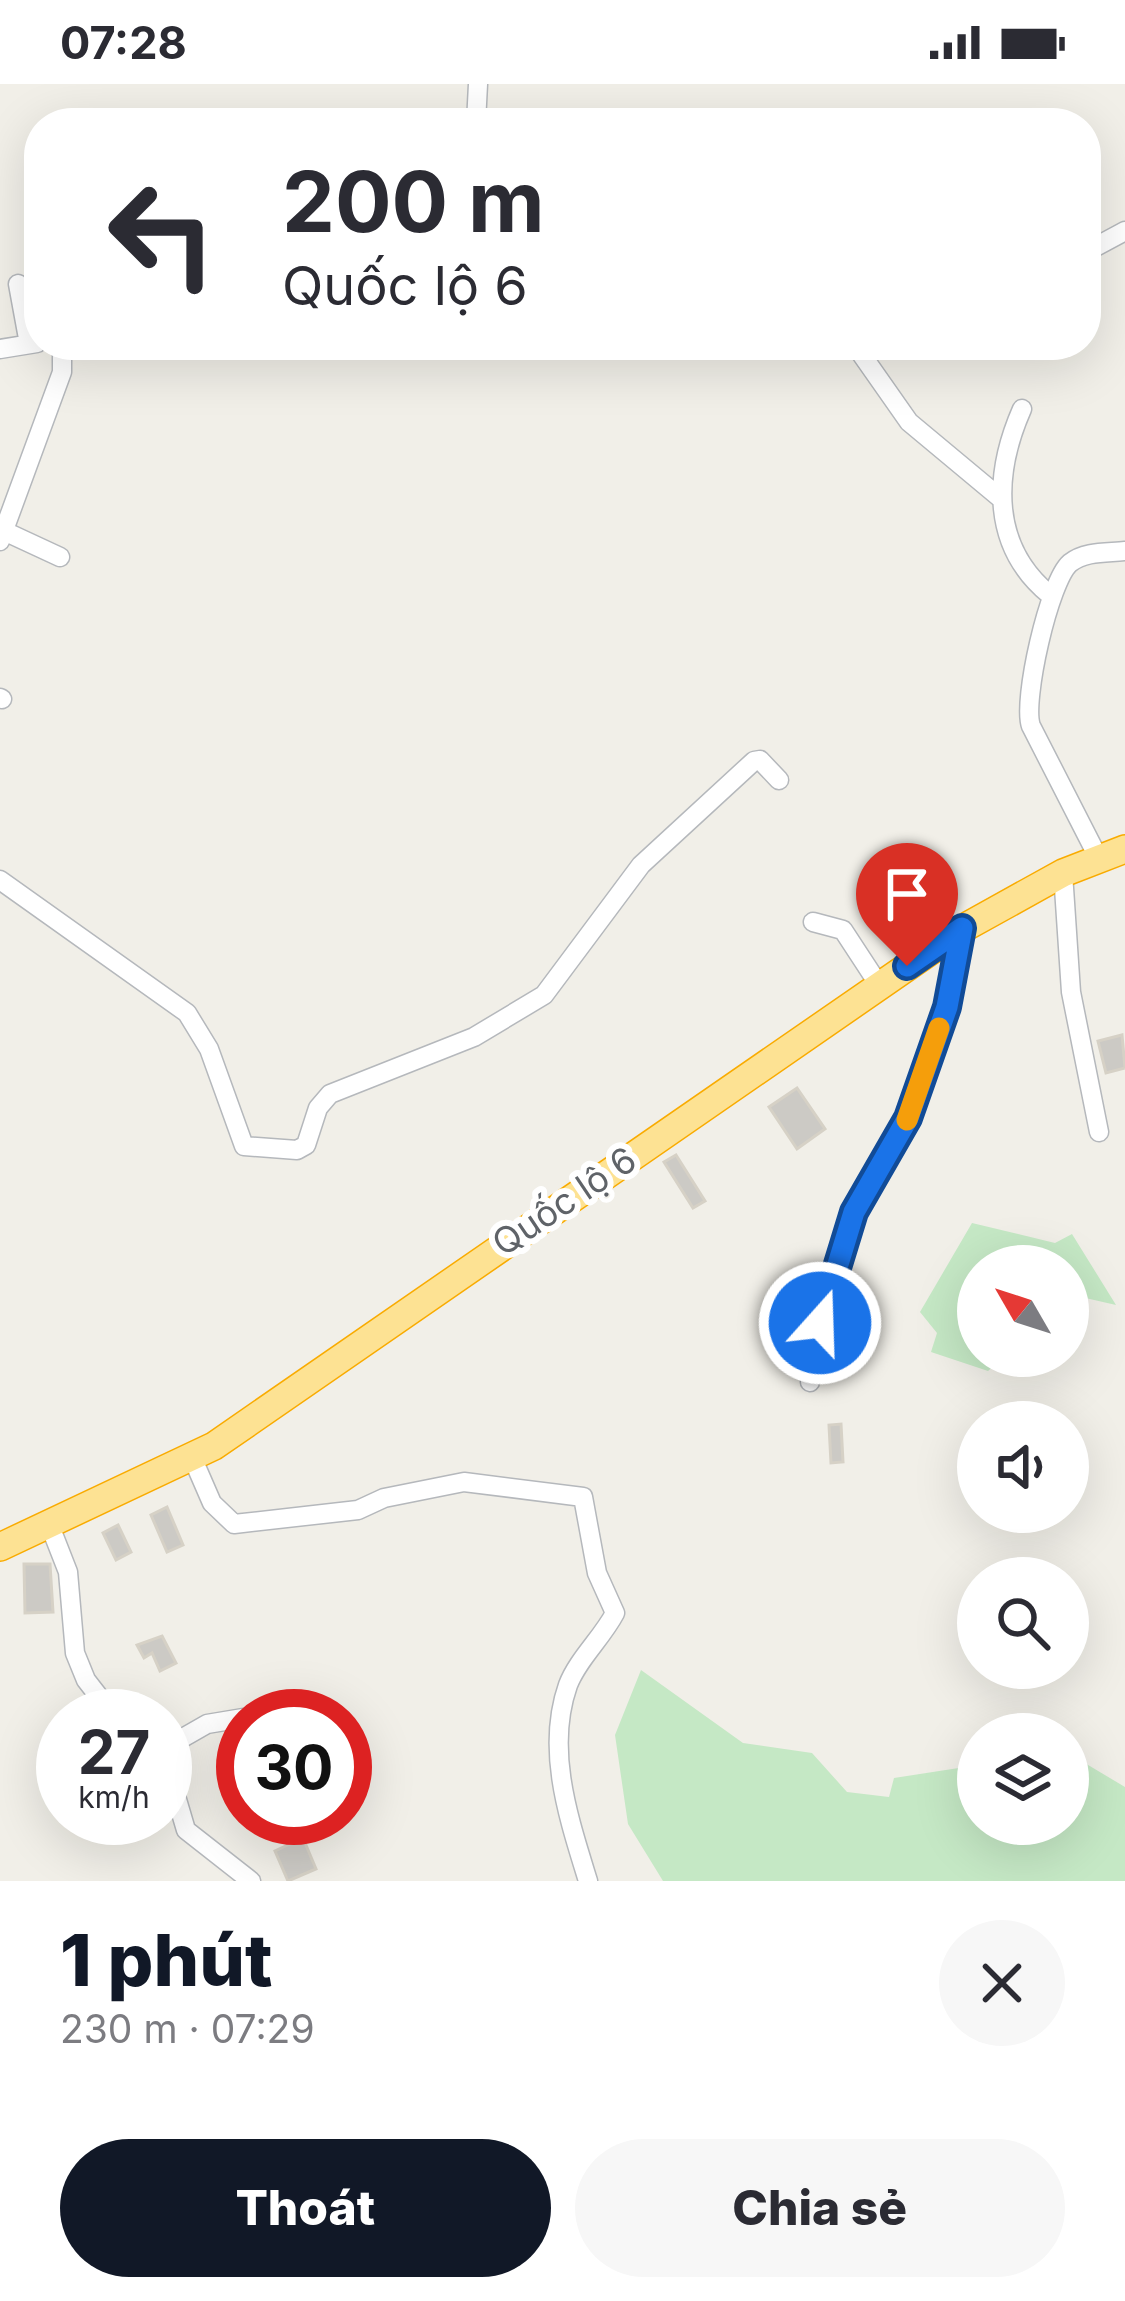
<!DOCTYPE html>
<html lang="vi">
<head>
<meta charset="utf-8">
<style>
	body { margin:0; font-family:Inter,sans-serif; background:#f7f7f7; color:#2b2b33; height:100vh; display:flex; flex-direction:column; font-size:45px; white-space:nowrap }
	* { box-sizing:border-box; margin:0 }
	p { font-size:39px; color:#7c7c81 }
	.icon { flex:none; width:66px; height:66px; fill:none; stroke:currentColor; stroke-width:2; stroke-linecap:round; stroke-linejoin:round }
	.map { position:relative; height:1797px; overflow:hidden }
	.panel { display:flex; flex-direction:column; background:#fff; flex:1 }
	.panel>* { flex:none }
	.top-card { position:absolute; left:24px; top:24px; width:1077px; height:252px; border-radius:48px; box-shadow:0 12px 48px #0002; background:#fff; color:#2b2b33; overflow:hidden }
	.needle { width:78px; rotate:309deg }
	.tools { position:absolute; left:957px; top:1161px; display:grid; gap:24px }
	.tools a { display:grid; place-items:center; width:132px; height:132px; border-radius:50%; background:#fff; box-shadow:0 12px 48px #0002; font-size:60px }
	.speed { position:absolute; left:36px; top:1605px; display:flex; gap:24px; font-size:60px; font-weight:700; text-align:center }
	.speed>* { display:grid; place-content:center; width:156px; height:156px; border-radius:50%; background:#fff; box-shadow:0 12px 48px #0002; line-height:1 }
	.speed small { font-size:30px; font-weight:400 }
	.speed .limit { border:18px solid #d22; background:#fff; color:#111 }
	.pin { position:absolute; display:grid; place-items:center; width:102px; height:102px; color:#fff; margin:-123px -51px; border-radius:50% 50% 50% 0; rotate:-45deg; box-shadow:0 0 12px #0007 }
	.pin .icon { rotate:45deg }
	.me { position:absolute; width:132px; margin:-66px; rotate:20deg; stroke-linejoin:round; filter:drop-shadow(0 0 9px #0008) }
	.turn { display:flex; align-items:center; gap:42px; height:252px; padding:0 60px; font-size:54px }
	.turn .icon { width:156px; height:156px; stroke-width:2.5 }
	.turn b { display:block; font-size:84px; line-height:102px }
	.round { display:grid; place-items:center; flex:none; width:126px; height:126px; border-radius:63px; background:#f7f7f7 }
	.head { display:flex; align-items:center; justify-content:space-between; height:204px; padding:0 60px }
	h1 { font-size:72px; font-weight:800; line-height:90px; color:#111827 }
	.button { display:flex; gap:24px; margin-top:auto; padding:24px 60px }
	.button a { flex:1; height:138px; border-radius:72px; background:#111827; color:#fff; font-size:48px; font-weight:800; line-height:138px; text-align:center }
	.button a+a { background:#f7f7f7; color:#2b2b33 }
	.status { display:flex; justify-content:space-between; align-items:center; height:84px; padding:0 60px; background:#fff; direction:ltr }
	.status svg { height:33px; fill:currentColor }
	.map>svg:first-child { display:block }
</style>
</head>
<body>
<div class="status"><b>07:28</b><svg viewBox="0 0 49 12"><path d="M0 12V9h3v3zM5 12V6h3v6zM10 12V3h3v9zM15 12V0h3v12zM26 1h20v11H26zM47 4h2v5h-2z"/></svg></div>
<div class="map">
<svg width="1125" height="1797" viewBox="0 0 1125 1797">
	<rect width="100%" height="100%" fill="#f1efe8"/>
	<!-- green -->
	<path fill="#c5e8c5" d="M972,1139L1055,1159L1072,1150L1116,1221L1068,1210V1182H978V1272H1005L988,1287L931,1268L937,1249L920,1228Z
		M641,1586L743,1659L812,1669L847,1708L889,1713L894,1694L978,1681V1740H1068V1669L1125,1703V1797H663L628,1740L615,1651Z"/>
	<!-- building -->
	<path fill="#cccac5" stroke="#d6d1c6" stroke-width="3" d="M1122,951L1125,984L1106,989L1098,957Z
		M797,1004L825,1045L797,1065L769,1023Z
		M676,1071L705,1117L693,1124L664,1078Z
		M841,1340L843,1378L831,1379L829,1341Z
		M167,1423L183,1461L167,1468L151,1431Z
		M118,1441L131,1468L116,1476L103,1449Z
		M24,1480H50L53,1528L25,1529Z
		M162,1552L176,1579L160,1587L152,1569L144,1574L137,1561Z
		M303,1754L316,1785L288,1797L275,1767Z"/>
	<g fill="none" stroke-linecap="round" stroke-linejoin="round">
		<defs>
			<path id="minor" d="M476,39L478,0
				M1086,168L1125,147
				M18,200L29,260
				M855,261L909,338L999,413
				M0,265L37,259
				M1022,325C993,391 991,463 1050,511
				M4,447L60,473
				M0,457L62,288V261
				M0,614L2,615
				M1099,775L1031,642C1022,618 1049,497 1070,479C1085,467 1107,469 1125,467
				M1063,789L1071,908L1099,1048
				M0,796L187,929L209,965L244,1062L297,1066L306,1061L318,1024L330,1010L474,953L544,911L641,781L754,677L760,676L779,696
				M813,838L843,846L879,901
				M810,1298L813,1259L834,1205L850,1139L908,1034L947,923L962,845
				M192,1373L212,1419L234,1440L358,1426L384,1414L464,1398L583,1413L597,1489L615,1529C602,1554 578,1575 568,1601C545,1666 569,1735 588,1797
				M50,1442L68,1488L75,1569L86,1596L114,1632
				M165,1664L207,1640L243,1634
				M165,1675L186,1746L251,1797"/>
			<path id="highway" d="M0,1463L214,1362L962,845L1063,789L1125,765"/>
		</defs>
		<!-- minor casing -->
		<use href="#minor" stroke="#b5b8bc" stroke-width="21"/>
		<!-- highway casing -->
		<use href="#highway" stroke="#f9ab00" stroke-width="30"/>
		<!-- minor -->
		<use href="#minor" stroke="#fff" stroke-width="18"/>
		<!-- highway -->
		<use href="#highway" stroke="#fde293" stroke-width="27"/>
	</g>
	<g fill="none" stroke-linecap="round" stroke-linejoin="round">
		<defs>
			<path id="route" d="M820,1239L854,1128L908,1034L947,923L962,844L907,882"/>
		</defs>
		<!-- route casing -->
		<use href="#route" stroke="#114b97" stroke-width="30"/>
		<!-- route -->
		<use href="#route" stroke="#1a73e8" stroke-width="21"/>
		<!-- slow -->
		<path stroke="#f59e0b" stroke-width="21" d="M907,1036L939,944"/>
	</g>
	<g text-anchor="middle" stroke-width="12" stroke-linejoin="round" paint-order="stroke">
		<!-- street labels -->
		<g font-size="36" fill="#5f6368" stroke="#fff">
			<text transform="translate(564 1117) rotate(-34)" y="13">Quốc lộ 6</text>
		</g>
	</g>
</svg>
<div class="tools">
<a><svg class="needle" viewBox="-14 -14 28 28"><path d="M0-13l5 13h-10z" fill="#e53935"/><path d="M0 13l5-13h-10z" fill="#7c7c81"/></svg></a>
<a><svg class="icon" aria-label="sound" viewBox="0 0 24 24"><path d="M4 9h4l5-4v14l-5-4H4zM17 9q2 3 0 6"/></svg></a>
<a><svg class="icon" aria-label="search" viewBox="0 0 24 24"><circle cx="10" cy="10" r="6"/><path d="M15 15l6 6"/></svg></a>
<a><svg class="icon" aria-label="layers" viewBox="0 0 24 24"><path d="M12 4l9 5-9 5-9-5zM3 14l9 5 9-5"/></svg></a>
</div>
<div class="speed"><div>27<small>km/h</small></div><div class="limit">30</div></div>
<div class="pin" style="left:907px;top:882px;background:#d93025"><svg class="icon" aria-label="arrive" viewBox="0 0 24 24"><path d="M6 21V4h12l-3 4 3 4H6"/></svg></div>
<svg class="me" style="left:820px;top:1239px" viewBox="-20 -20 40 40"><circle r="17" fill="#1a73e8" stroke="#fff" stroke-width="3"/><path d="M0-11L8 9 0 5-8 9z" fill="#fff"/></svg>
<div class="top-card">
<div class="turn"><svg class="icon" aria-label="left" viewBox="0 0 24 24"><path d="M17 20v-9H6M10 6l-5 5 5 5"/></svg><div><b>200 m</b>Quốc lộ 6</div></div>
</div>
</div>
<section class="panel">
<div class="head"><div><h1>1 phút</h1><p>230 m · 07:29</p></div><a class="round"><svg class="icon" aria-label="close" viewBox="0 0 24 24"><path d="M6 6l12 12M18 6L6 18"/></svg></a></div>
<div class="button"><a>Thoát</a><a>Chia sẻ</a></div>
</section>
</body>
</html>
